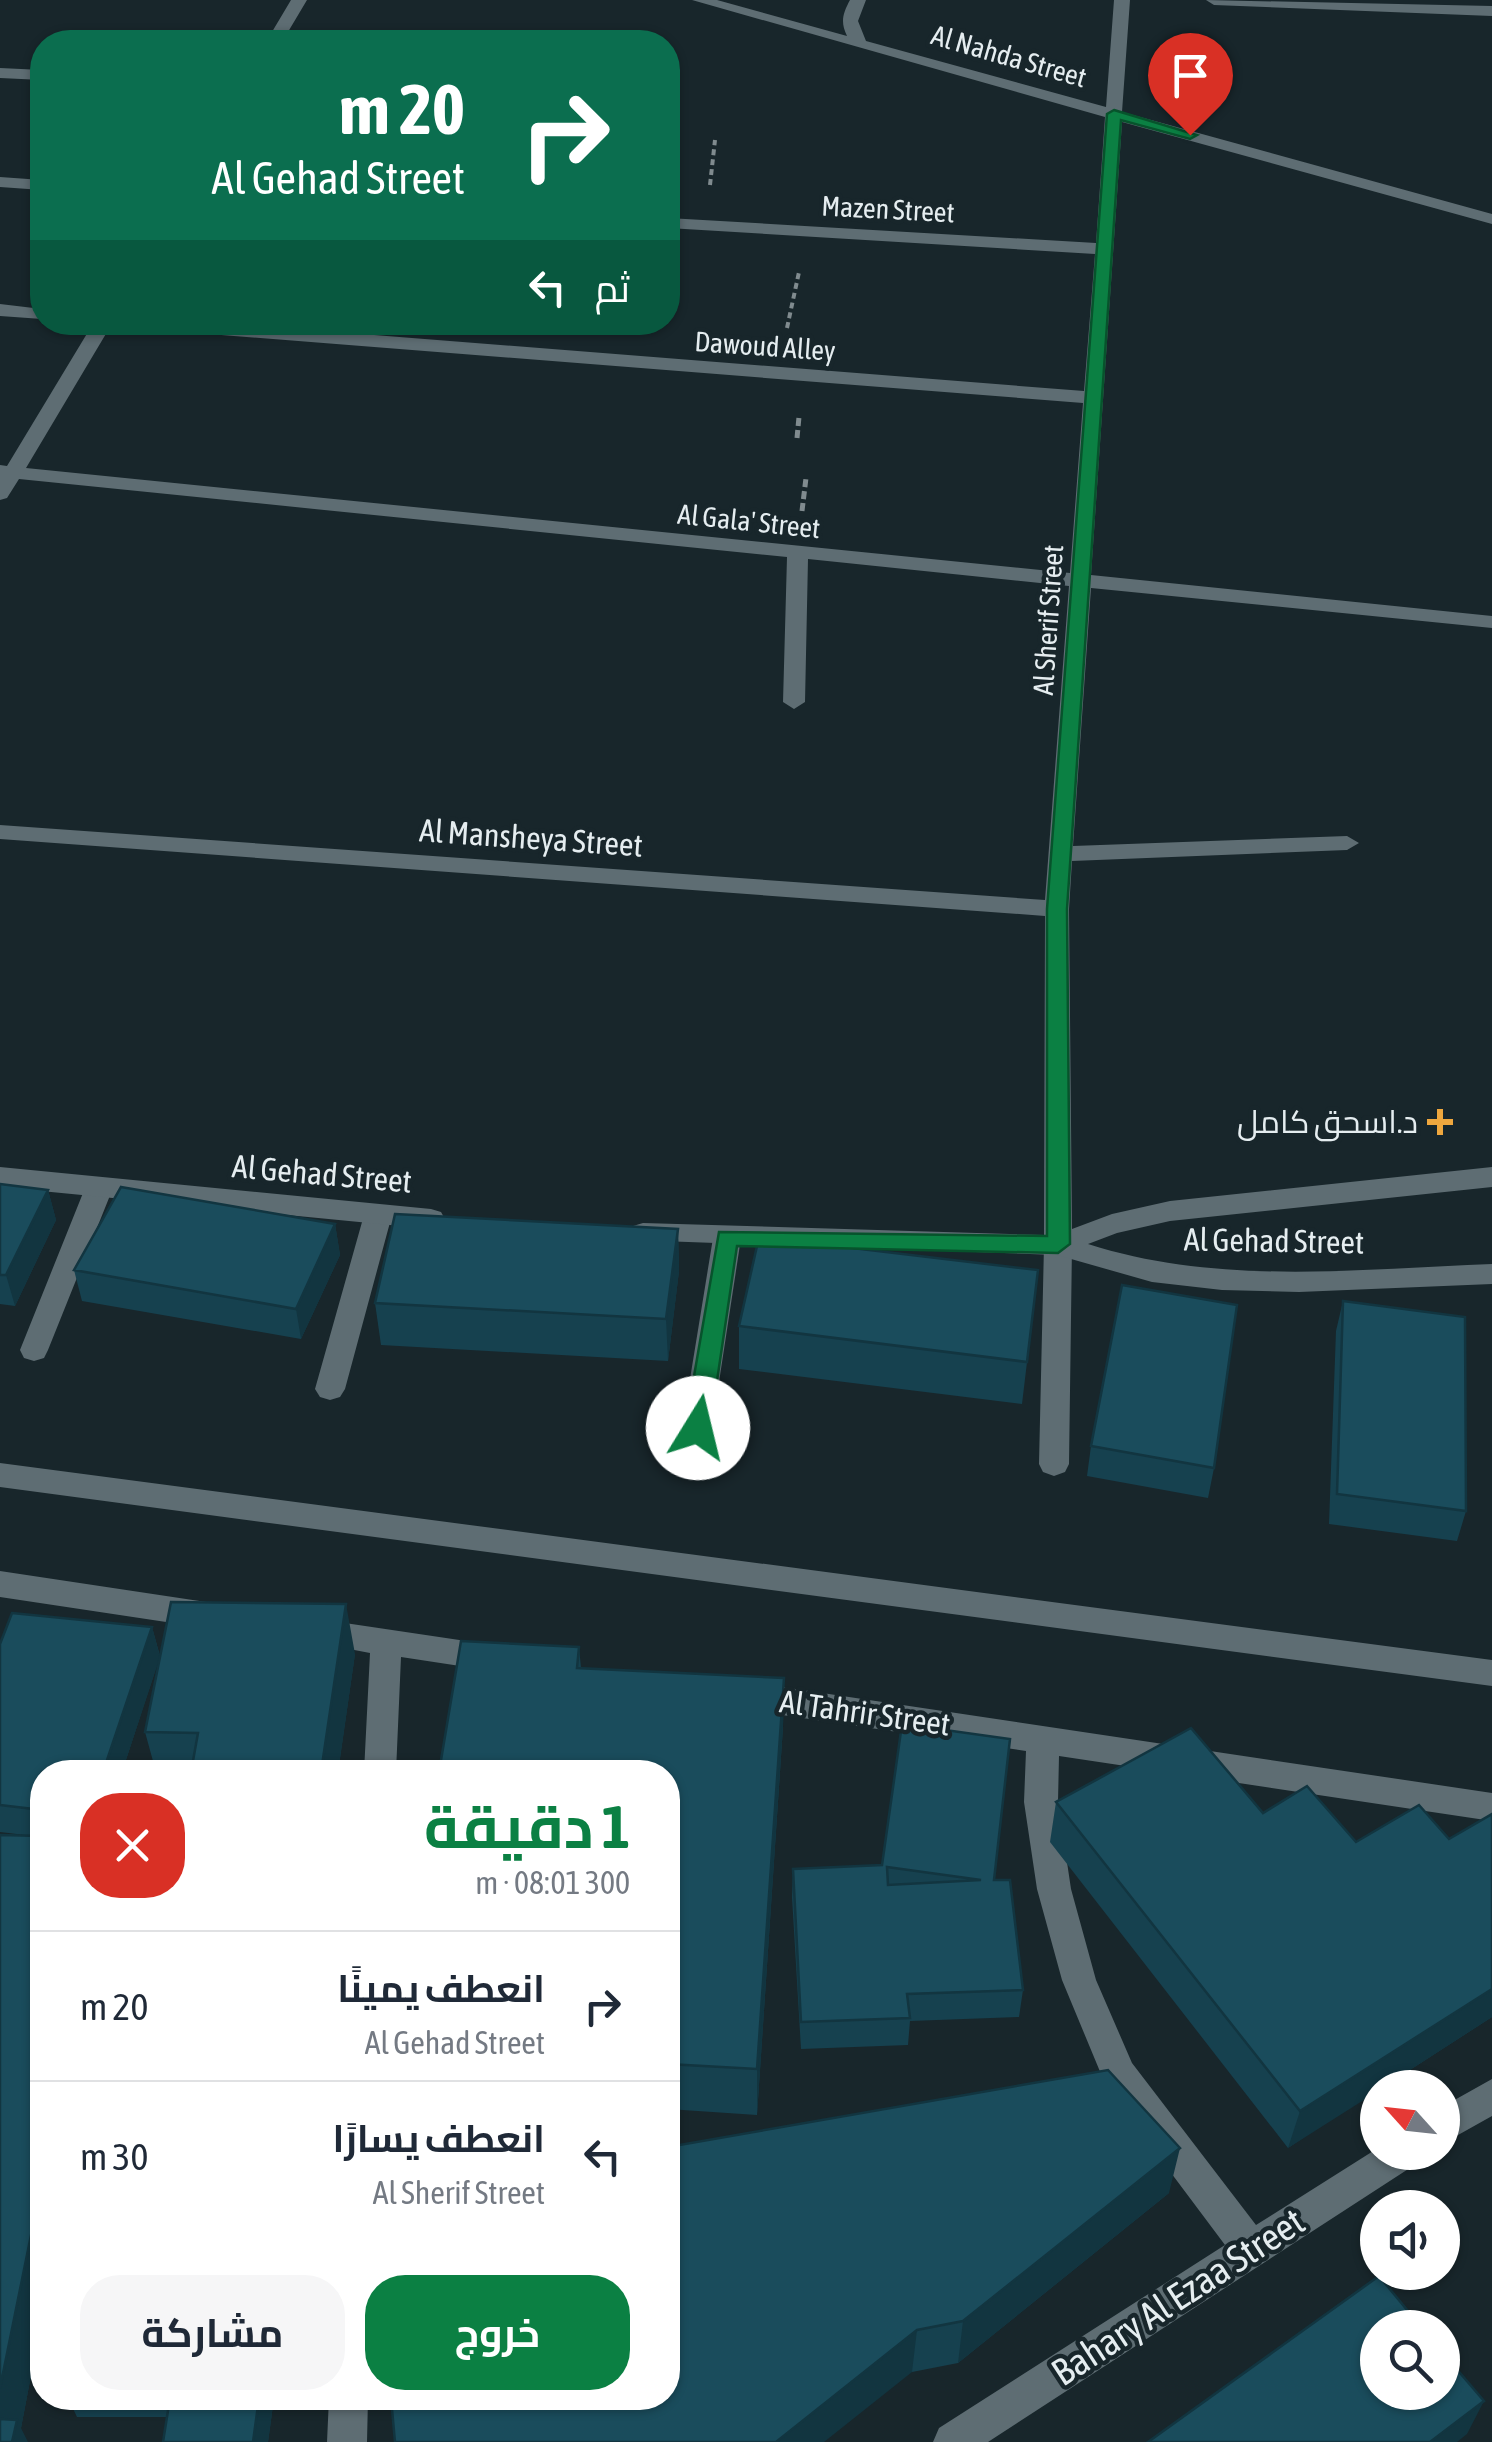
<!DOCTYPE html>
<html lang="ar">
<head>
<meta charset="utf-8">
<style>
	body { margin:0; font-family:"Asap Condensed",Cairo,sans-serif; background:#f6f6f7; color:#1f2937; direction:rtl; height:100vh; display:flex; flex-direction:column; font-size:38px; white-space:nowrap }
	* { box-sizing:border-box; margin:0 }
	p { font-size:32px; color:#747a83 }
	.icon { flex:none; width:55px; height:55px; fill:none; stroke:currentColor; stroke-width:2; stroke-linecap:round; stroke-linejoin:round }
	.map { position:relative; flex:1; overflow:hidden; direction:ltr }
	.drawer { position:absolute; left:30px; top:1760px; width:650px; height:650px; display:flex; flex-direction:column; background:#fff; border-radius:40px; box-shadow:0 2px 8px #0004; direction:rtl }
	.drawer>* { flex:none }
	.guide { position:absolute; left:30px; top:30px; width:650px; height:305px; border-radius:40px; box-shadow:0 2px 8px #0004; direction:rtl; background:#0b6e4f; color:#fff; overflow:hidden }
	.needle { width:65px; rotate:297deg }
	.fabs { position:absolute; left:1360px; top:2070px; display:grid; gap:20px }
	.fabs a { display:grid; place-items:center; width:100px; height:100px; border-radius:50%; background:#fff; box-shadow:0 2px 8px #0004; font-size:50px }
	.pin { position:absolute; display:grid; place-items:center; width:85px; height:85px; color:#fff; margin:-102px -42px; border-radius:50% 50% 50% 0; rotate:-45deg; box-shadow:0 0 10px #0007 }
	.pin .icon { rotate:45deg }
	.me { position:absolute; width:110px; margin:-55px; rotate:9deg; stroke-linejoin:round; filter:drop-shadow(0 0 8px #0008) }
	.turn { display:flex; align-items:center; gap:35px; height:210px; padding:0 50px; font-size:45px }
	.turn .icon { width:130px; height:130px; stroke-width:2.5 }
	.turn b { display:block; font-size:70px; line-height:85px }
	.then { display:flex; align-items:center; height:95px; padding:0 50px; background:#0003; gap:20px; font-size:38px }
	.round { display:grid; place-items:center; flex:none; width:105px; height:105px; border-radius:40px; background:#f6f6f7 }
	.overview { display:flex; align-items:center; justify-content:space-between; height:170px; padding:0 50px }
	h1 { font-size:60px; font-weight:700; line-height:75px; color:#0b8043 }
	.cta { display:flex; gap:20px; margin-top:auto; padding:20px 50px }
	.cta a { flex:1; height:115px; border-radius:40px; background:#0b8043; color:#fff; font-size:40px; font-weight:700; line-height:115px; text-align:center }
	.cta a+a { background:#f6f6f7; color:#1f2937 }
	ul { padding:0; list-style:none }
	li { display:flex; align-items:center; gap:30px; height:150px; padding:0 50px; border-top:2px solid #e0e1e3 }
	li div { flex:1 }
	li b { display:block; font-size:38px }
	li em { font-style:normal }
	.map>svg:first-child { display:block }
</style>
</head>
<body>
<div class="map">
<svg width="1492" height="2442" viewBox="0 0 1492 2442">
	<rect width="100%" height="100%" fill="#18262b"/>
	<g fill="none" stroke-linecap="round" stroke-linejoin="round">
		<!-- path-far1 -->
		<path stroke="#808b8f" stroke-width="4" stroke-dasharray="6 4" stroke-linecap="butt" d="M710,185L715,140
			M787,328L799,272"/>
		<!-- path -->
		<path stroke="#808b8f" stroke-width="5" stroke-dasharray="8 4" stroke-linecap="butt" d="M797,438L799,417
			M802,511L806,478"/>
		<!-- service -->
		<path fill="#5e6d73" fill-rule="evenodd" d="M99,1178L109,1181L113,1188L48,1350L44,1358L34,1361L24,1358L20,1350L85,1188L89,1181Z
			M378,1205L388,1208L392,1215L345,1389L340,1397L330,1400L320,1397L315,1389L364,1215L368,1208Z
			M727,1228L737,1231L741,1238L712,1428L707,1436L697,1439L687,1436L682,1428L713,1238L717,1231Z
			M1058,1235L1068,1238L1072,1245L1069,1464L1065,1472L1054,1476L1043,1472L1039,1464L1044,1245L1048,1238Z"/>
		<!-- minor -->
		<path fill="#5e6d73" fill-rule="evenodd" d="M291,0H307L282,42H266Z
			M692,0H717L847,36C840,22 843,13 850,0H866L858,21L866,41L1106,107L1114,0H1130L1122,112L1492,214V224L1122,122L1091,575L1492,616V628L1091,588L1073,846L1347,836L1359,843L1347,850L1072,861L1069,909L1072,1229L1112,1214L1170,1201L1492,1167V1187L1170,1221L1117,1233L1088,1244C1219,1286 1357,1269 1492,1264V1284L1299,1292L1222,1290L1152,1282L1057,1255L633,1240L629,1233L633,1226L643,1223L1044,1235L1045,916L0,839V825L1045,900L1069,586L808,559L805,702L794,709L783,702L787,557L19,479L7,498L0,500V465L7,466L94,322H113L26,468L1070,573L1083,403L133,328L124,322H211L1084,391L1095,254L668,228V218L1096,243L1105,117Z
			M0,68L42,70V80L0,78Z
			M0,177L42,180V190L0,187Z
			M0,304L42,309V319L0,316Z
			M0,1167L431,1209L441,1212L445,1219L441,1226L431,1229L0,1187Z
			M0,1463L1492,1660V1686L0,1487Z
			M0,1571L206,1602L217,1606L222,1615L217,1624L206,1628L0,1597Z
			M318,1619L493,1645L504,1649L509,1658L504,1667L493,1671L401,1657L396,1772H364L370,1653L307,1641L302,1632L307,1623Z
			M748,1682L1492,1793V1821L1059,1756L1058,1802L1071,1889L1096,1980L1132,2063L1256,2225L1378,2148V2152H1421L1416,2164L988,2442H933L939,2428L1225,2245L1106,2086L1062,1980L1037,1889L1024,1802L1026,1751L748,1710L737,1706L732,1696L737,1686Z
			M1492,2079V2116L1442,2144V2107Z
			M329,2398H368L367,2442H327Z"/>
		<!-- tertiary -->
		<path fill="#5e6d73" fill-rule="evenodd" d="M1206,0L1492,6V16L1214,5Z"/>
	</g>
	<!-- wall -->
	<path fill="#16414f" d="M0,1184L48,1190L56,1220L15,1306L0,1304Z
		M335,1224L340,1255L301,1339L82,1301L74,1270Z
		M678,1229L679,1271L668,1361L381,1345L375,1303Z
		M1038,1270L1022,1404L739,1369V1326Z
		M1343,1301L1466,1511L1457,1541L1329,1524L1336,1331Z
		M1091,1446L1214,1468L1208,1498L1087,1476Z
		M152,1627L160,1656L355,1654L338,1772H156L145,1732L159,1659L122,1772H42V2318L21,2428L0,2442L25,1835L0,1832V1644Z
		M579,1647L581,1668L784,1678L783,1727L757,2115L668,2109V1772H439Z
		M1056,1802L1263,1813L1356,1842L1449,1839L1492,1814V2017L1382,2088H1378L1288,2148L1050,1842Z
		M882,1865L994,1880L1023,1990L1019,2017L910,2021L908,2045L801,2049L792,1897L793,1869Z
		M1169,2193L958,2363L912,2372L391,2398Z
		M68,2398H274L268,2442H163L167,2417H77Z"/>
	<!-- shaded-wall -->
	<path fill="#123540" d="M48,1190L56,1220L15,1306L6,1275Z
		M335,1224L340,1255L301,1339L296,1309Z
		M678,1229L679,1271L668,1361L666,1319Z
		M346,1604L355,1654L338,1772H321Z
		M152,1627L160,1657L122,1772H103Z
		M784,1678L783,1727L757,2115V2069Z
		M1492,1989V2017L1382,2088H1378V2091L1288,2148L1300,2111Z
		M1180,2148L1169,2193L958,2363L963,2321Z
		M42,2181V2318L21,2428L28,2442H6L0,2431V2388Z
		M917,2330L912,2372L824,2442H776Z
		M259,2398H274L268,2442H253Z
		M1484,2401L1467,2434L1457,2442H1430Z"/>
	<!-- building -->
	<path fill="#1a4c5c" stroke="#123540" stroke-width="2.5" fill-rule="evenodd" d="M0,1184L48,1190L6,1275H0Z
		M121,1187L335,1224L296,1309L74,1270Z
		M395,1214L678,1229L666,1319L375,1303Z
		M759,1237L1038,1270L1027,1362L739,1326Z
		M1122,1285L1237,1305L1214,1468L1091,1446Z
		M1343,1301L1465,1317L1466,1511L1337,1494Z
		M171,1602L346,1604L321,1772H191L198,1733L145,1732Z
		M12,1613L152,1627L103,1772H42V1810L0,1805V1644Z
		M461,1641L579,1647L577,1668L784,1678L757,2069L668,2064V1772H439Z
		M902,1724L1010,1739L994,1880H1010L1023,1990L907,1994L910,2018L801,2022L793,1869L882,1865ZM887,1867L981,1880L888,1885Z
		M1191,1728L1263,1813L1307,1786L1356,1842L1419,1805L1449,1839L1492,1814V1989L1300,2111L1056,1802Z
		M0,1835L42,1836V2181L0,2388Z
		M1108,2070L1180,2148L963,2321L917,2330L776,2442H395L391,2398H668V2147Z
		M1379,2276L1422,2328H1378V2392H1442V2352L1484,2401L1430,2442H1148Z
		M170,2398H259L253,2442H163Z
		M0,2419L17,2420L12,2442H0Z"/>
	<!-- route -->
	<path fill="#0b8043" stroke="#07532c" stroke-width="2.5" d="M1114,110L1197,135L1190,139L1121,120L1067,909L1070,1244L1058,1253L737,1246L710,1428L706,1435H689L685,1428L719,1232L1047,1236V909L1107,114Z"/>
	<!-- markers -->
	<path fill="#efa73e" stroke="#18262b" stroke-width="4" d="M1435 1107h10v10h10v10h-10v10h-10v-10h-10v-10h10z"/>
	<g text-anchor="middle" stroke-width="9" stroke-linejoin="round" paint-order="stroke">
		<!-- far-street labels -->
		<g font-size="28" fill="#e5edf0" stroke="#18262b">
			<text transform="translate(1009 56) rotate(16)" y="10">Al Nahda Street</text>
			<text transform="translate(888 209) rotate(3)" y="10">Mazen Street</text>
			<text transform="translate(765 346) rotate(4)" y="10">Dawoud Alley</text>
			<text transform="translate(749 521) rotate(6)" y="10">Al Gala' Street</text>
			<text transform="translate(1048 620) rotate(-86)" y="10">Al Sherif Street</text>
		</g>
		<!-- street labels -->
		<g font-size="32" fill="#e5edf0" stroke="#18262b">
			<text transform="translate(531 838) rotate(4)" y="11">Al Mansheya Street</text>
			<text transform="translate(322 1174) rotate(5)" y="11">Al Gehad Street</text>
			<text transform="translate(1274 1241) rotate(1)" y="11">Al Gehad Street</text>
			<text transform="translate(865 1713) rotate(8)" y="11">Al Tahrir Street</text>
		</g>
		<!-- poi labels -->
		<g font-size="32" fill="#e5edf0" stroke="#18262b" text-anchor="end">
			<text x="1418" y="1133">د.اسحق كامل</text>
		</g>
		<!-- near-street labels -->
		<g font-size="38" fill="#e5edf0" stroke="#18262b">
			<text transform="translate(1178 2297) rotate(-33)" y="13">Bahary Al Ezaa Street</text>
		</g>
	</g>
</svg>
<div class="fabs">
<a><svg class="needle" viewBox="-14 -14 28 28"><path d="M0-13l5 13h-10z" fill="#e53935"/><path d="M0 13l5-13h-10z" fill="#747a83"/></svg></a>
<a><svg class="icon" aria-label="sound" viewBox="0 0 24 24"><path d="M4 9h4l5-4v14l-5-4H4zM17 9q2 3 0 6"/></svg></a>
<a><svg class="icon" aria-label="search" viewBox="0 0 24 24"><circle cx="10" cy="10" r="6"/><path d="M15 15l6 6"/></svg></a>
</div>
<div class="pin" style="left:1190px;top:135px;background:#d93025"><svg class="icon" aria-label="arrive" viewBox="0 0 24 24"><path d="M6 21V4h12l-3 4 3 4H6"/></svg></div>
<svg class="me" style="left:698px;top:1428px" viewBox="-20 -20 40 40"><circle r="19" fill="#fff"/><path d="M0-13L10 11 0 6-10 11z" fill="#0b8043"/></svg>
<div class="guide">
<div class="turn"><svg class="icon" aria-label="right" viewBox="0 0 24 24"><path d="M7 20v-9h11M14 6l5 5-5 5"/></svg><div><b>20 m</b>Al Gehad Street</div></div>
<div class="then">ثم<svg class="icon" aria-label="left" viewBox="0 0 24 24"><path d="M17 20v-9H6M10 6l-5 5 5 5"/></svg></div>
</div>
<section class="drawer">
<div class="overview"><div><h1>1 دقيقة</h1><p>300 m · 08:01</p></div><a class="round" style="background:#d93025;color:#fff"><svg class="icon" aria-label="close" viewBox="0 0 24 24"><path d="M6 6l12 12M18 6L6 18"/></svg></a></div>
<ul>
<li><svg class="icon" aria-label="right" viewBox="0 0 24 24"><path d="M7 20v-9h11M14 6l5 5-5 5"/></svg><div><b>انعطف يمينًا</b><p>Al Gehad Street</p></div><em>20 m</em></li>
<li><svg class="icon" aria-label="left" viewBox="0 0 24 24"><path d="M17 20v-9H6M10 6l-5 5 5 5"/></svg><div><b>انعطف يسارًا</b><p>Al Sherif Street</p></div><em>30 m</em></li>
</ul>
<div class="cta"><a>خروج</a><a>مشاركة</a></div>
</section>
</div>
</body>
</html>
